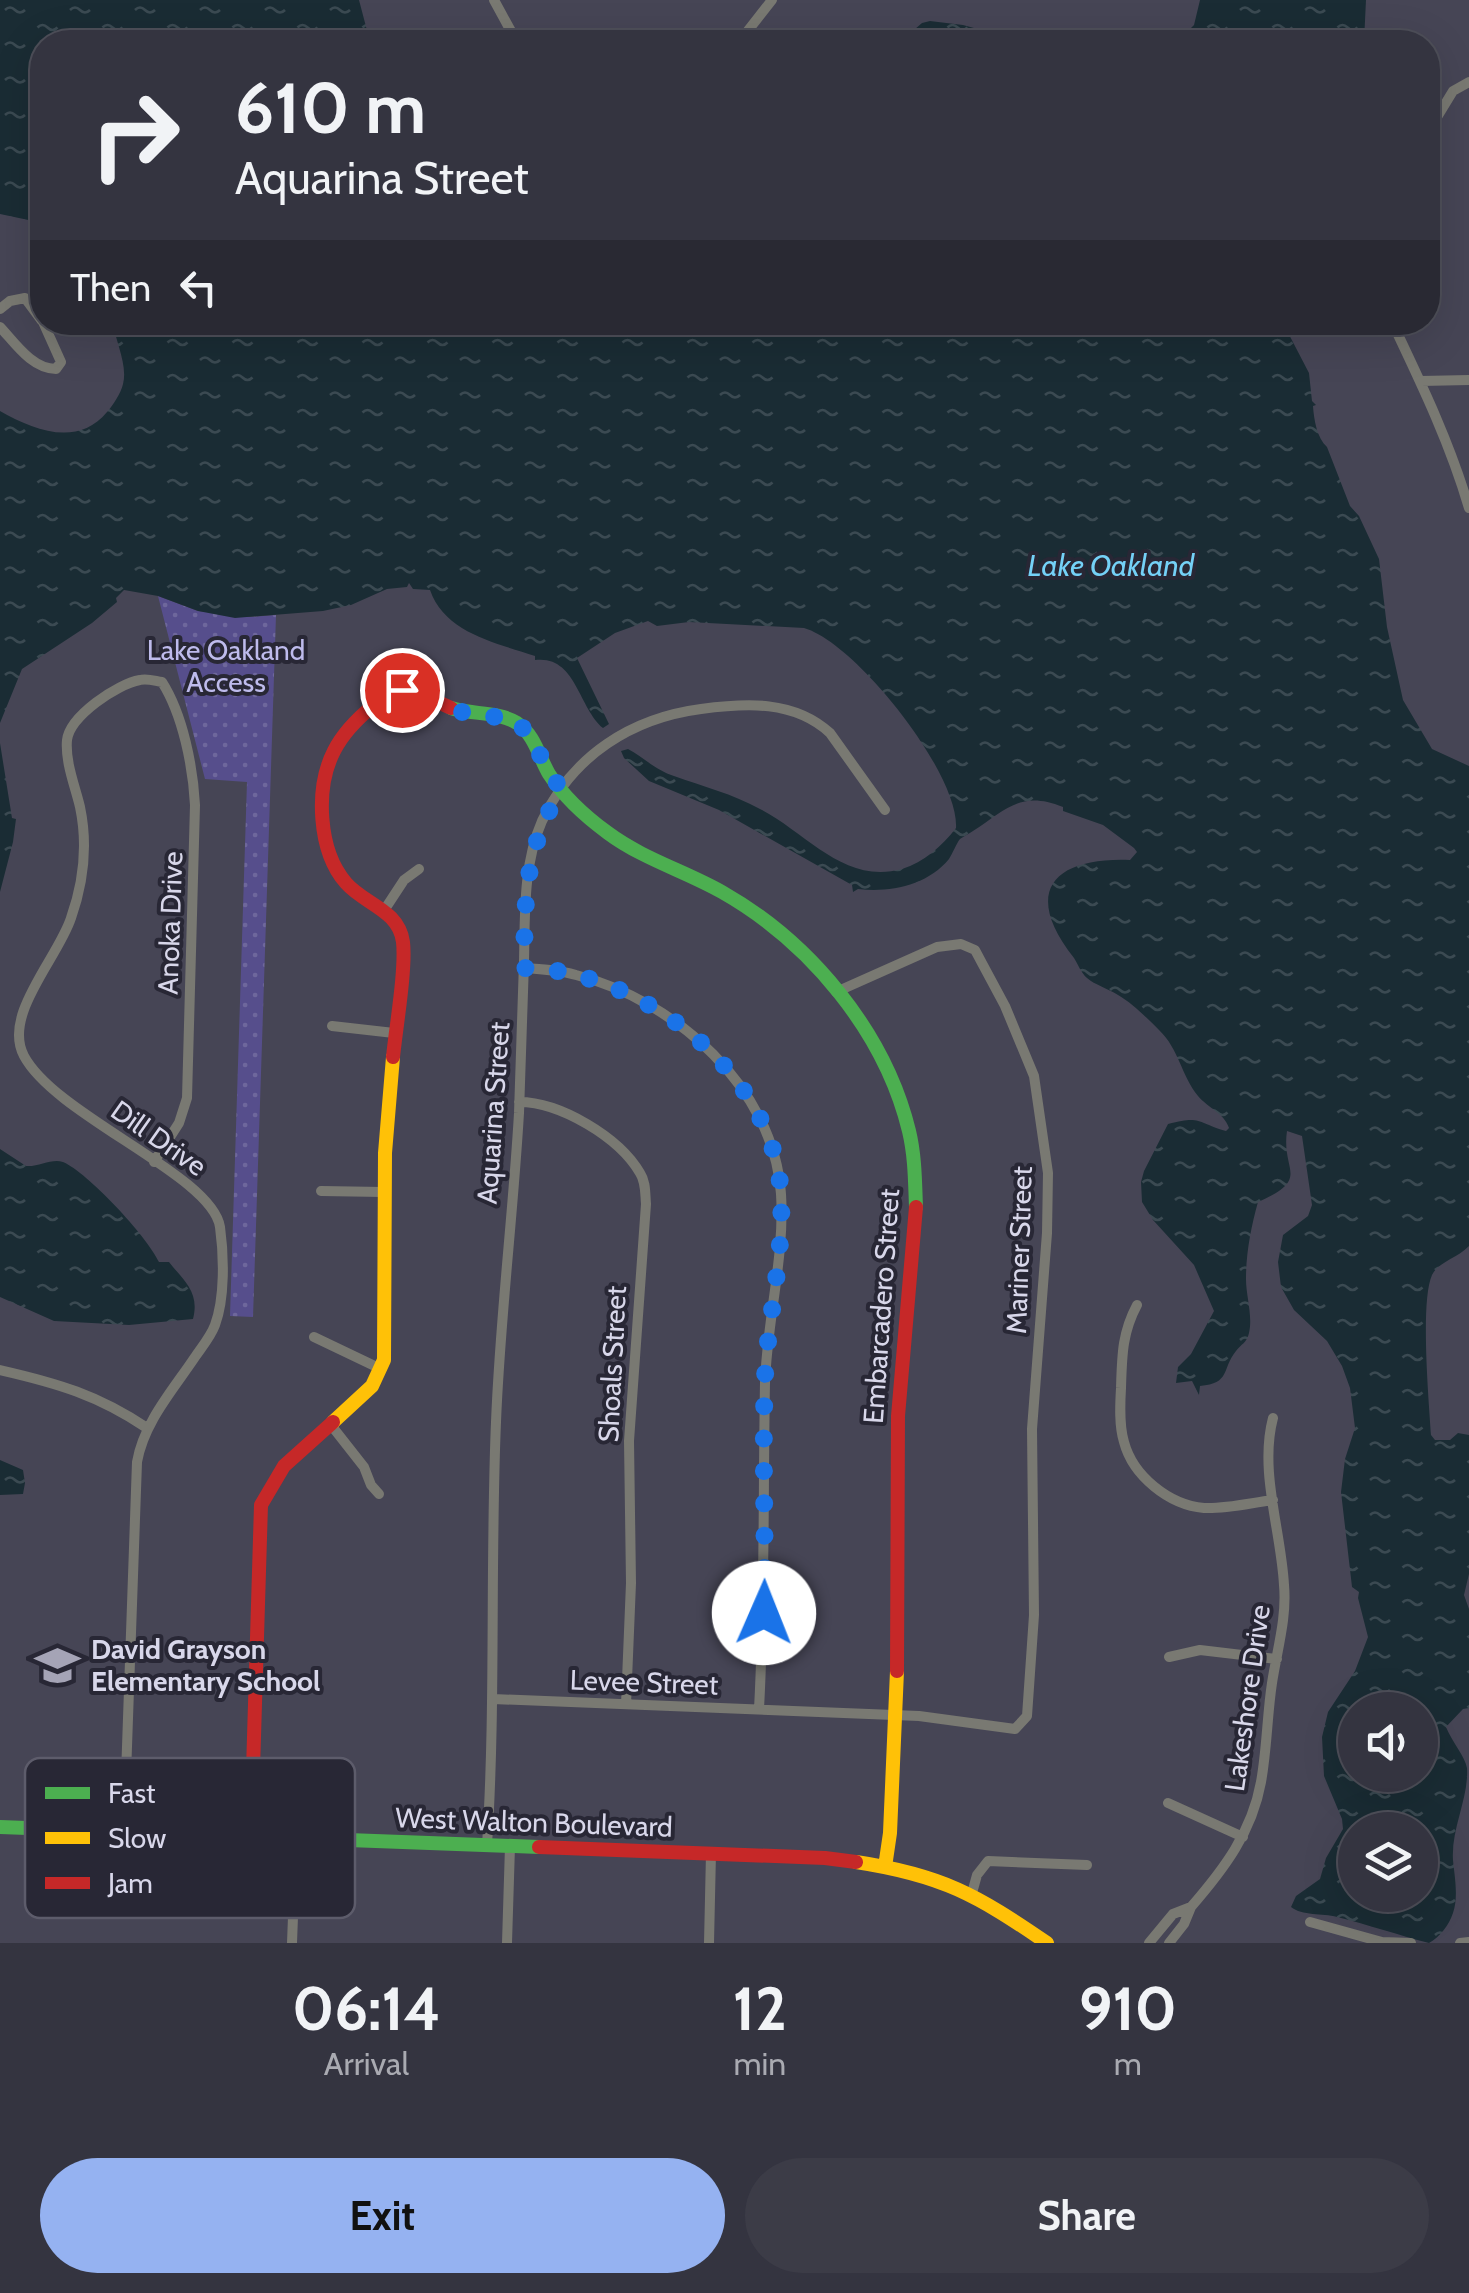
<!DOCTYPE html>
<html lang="en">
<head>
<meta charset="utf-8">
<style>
	body { margin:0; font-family:Cabin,sans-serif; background:#3c3c47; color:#f1f3f6; height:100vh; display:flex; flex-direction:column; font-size:38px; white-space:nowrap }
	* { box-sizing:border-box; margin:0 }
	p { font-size:32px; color:#a9aab1 }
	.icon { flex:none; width:55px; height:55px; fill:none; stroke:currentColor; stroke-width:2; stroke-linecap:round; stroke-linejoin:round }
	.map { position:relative; height:1943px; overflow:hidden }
	.drawer { display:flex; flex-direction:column; background:#343440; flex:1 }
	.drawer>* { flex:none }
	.banner { position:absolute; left:30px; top:30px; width:1410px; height:305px; border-radius:40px; box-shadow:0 10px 40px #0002,0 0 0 2px #4e4f59; background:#343440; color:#f1f3f6; overflow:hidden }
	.fabs { position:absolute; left:1338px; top:1692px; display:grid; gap:20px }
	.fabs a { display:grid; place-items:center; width:100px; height:100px; border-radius:50%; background:#343440; box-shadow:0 10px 40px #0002,0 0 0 2px #4e4f59; font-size:50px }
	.pin { position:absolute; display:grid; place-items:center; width:85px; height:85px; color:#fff; margin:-42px; border:5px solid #fff; border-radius:50%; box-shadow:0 2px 10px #0007 }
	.me { position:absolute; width:110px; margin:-55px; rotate:1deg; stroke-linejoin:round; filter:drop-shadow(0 0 8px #0008) }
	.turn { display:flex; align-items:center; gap:35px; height:210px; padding:0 40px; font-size:45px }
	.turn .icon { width:130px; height:130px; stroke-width:2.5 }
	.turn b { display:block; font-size:70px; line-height:85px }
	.then { display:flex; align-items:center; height:95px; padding:0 40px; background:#0003; gap:20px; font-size:38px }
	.eta { display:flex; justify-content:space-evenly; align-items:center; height:170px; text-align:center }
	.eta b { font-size:60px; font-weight:800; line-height:70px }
	.primary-button { display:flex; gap:20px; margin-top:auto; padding:20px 40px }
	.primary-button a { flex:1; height:115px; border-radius:60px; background:#95b2f1; color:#111; font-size:40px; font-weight:800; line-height:115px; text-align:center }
	.primary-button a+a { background:#3c3c47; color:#f1f3f6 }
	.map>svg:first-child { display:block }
</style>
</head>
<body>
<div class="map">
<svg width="1469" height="1943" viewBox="0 0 1469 1943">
	<defs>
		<pattern id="park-dots" width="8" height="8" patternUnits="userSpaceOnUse" patternTransform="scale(2.5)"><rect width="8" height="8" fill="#564e8c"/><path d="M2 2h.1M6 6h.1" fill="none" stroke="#6e679c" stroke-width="1.8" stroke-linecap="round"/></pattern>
		<pattern id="water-ripples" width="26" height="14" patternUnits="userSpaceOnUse" patternTransform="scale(2.5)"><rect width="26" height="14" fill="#1a2c34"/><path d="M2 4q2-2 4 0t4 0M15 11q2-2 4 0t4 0" fill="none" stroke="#3b4a52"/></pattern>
	</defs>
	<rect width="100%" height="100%" fill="#464555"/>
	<!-- park -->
	<path fill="url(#park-dots)" d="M158,596L198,611L250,617L276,615L253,1317L230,1316L247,782L205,779Z"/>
	<!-- water -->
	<path fill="url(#water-ripples)" fill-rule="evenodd" d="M0,0H359L369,38V42H42V227L33,221L0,214Z
		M1200,0H1366L1364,42H1177L1194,25Z
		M930,21L963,25L1025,42H900L922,23Z
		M113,323H1283L1309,373L1312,401L1316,405L1313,406C1314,420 1317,438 1327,447L1350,506L1359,516L1379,559L1387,627L1403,700L1432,749L1469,766V1246C1458,1258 1438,1262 1432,1275C1420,1302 1429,1402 1431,1435L1435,1440H1450L1458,1433L1469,1435V1574L1464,1595L1469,1609V1708L1463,1709L1446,1727C1452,1742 1465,1756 1467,1768C1469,1798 1451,1828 1453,1860C1454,1873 1459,1896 1453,1913C1449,1925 1440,1937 1429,1943C1398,1935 1369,1925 1337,1917C1322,1913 1302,1916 1291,1907L1296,1896L1320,1879L1326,1858L1343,1829L1342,1819L1324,1776L1322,1737L1328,1712L1355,1671L1368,1637L1358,1598L1359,1592L1352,1587L1341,1492L1345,1459L1355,1428L1350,1388L1342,1366L1327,1341L1294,1310L1281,1287L1278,1262L1283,1235L1308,1216L1312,1205L1302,1136L1287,1131C1281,1172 1312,1178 1258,1202C1251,1227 1246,1253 1246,1279C1246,1296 1253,1316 1249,1333C1247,1343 1241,1344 1236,1351C1221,1370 1231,1383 1200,1386L1199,1395L1192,1381L1176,1383L1178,1367L1191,1354L1214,1311L1194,1265L1153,1220L1142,1202L1141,1182L1144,1171L1168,1124C1202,1115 1197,1123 1226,1131L1229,1128C1224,1113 1208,1108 1198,1096C1181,1075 1179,1049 1159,1030C1147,1018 1132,1003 1118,995C1107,988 1095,985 1087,978C1081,973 1078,964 1074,958C1021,891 1054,857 1130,860L1137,852L1134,848L1103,825L1063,811V807C1021,790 1007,809 973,831C969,834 964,836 960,839C956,844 953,853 949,859C928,885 890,893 858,889L853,892L852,885L719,810L649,781L624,758L621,751L628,749C643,757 657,771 674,776C702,786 733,794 760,809C807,833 844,885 902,869C924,862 942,846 956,828C959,773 856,643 804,628L689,622L657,626L648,621L615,633L577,658L609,724L603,728C578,707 576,655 535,660V656C496,643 445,633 430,590L413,589L409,583L407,587L387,589L351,605L323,611L235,618L198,611L158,596L124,590L116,598L117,602L92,623L22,669L0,723V411C35,431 78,447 107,412C113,405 121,393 123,384C128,365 115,340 113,323ZM1355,1710H1420V1775H1355ZM1355,1830H1420V1895H1355Z
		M0,743L12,818L16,819L13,842L0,892Z
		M0,1149L26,1166C39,1167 52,1158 63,1162C87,1172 147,1236 159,1262H169C184,1281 200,1292 193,1319L129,1325L54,1321L0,1297Z
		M0,1460L23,1470L25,1483L23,1494L0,1495Z"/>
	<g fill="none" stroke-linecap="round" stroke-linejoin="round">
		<!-- street -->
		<path stroke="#797972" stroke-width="10" d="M494,0L512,33L523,42
			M739,42L772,0
			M1428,132L1453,91L1469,82
			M0,309L10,301L25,298L42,321
			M1392,322C1421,383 1450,443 1469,508
			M0,327C15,343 32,369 56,369L61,362L43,322
			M1421,381L1469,380
			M385,909L404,880L419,869
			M523,968C541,969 559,970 576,975C675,1000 774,1088 781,1194C785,1256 767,1320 765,1383C763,1492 765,1600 759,1709
			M332,1026L394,1033
			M519,1102C560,1102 619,1137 640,1173C646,1182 645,1193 646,1204L629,1441L631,1583L626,1704
			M321,1191L383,1192
			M1137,1305C1122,1333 1122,1356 1121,1388C1120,1405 1119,1426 1124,1442C1133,1476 1169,1505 1204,1508C1226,1509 1250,1503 1273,1500
			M314,1337L381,1369
			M0,1370C57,1383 98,1395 147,1428
			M331,1425L364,1467L371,1485L379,1494
			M1169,1657L1200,1650L1277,1659
			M493,1699L919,1716L1015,1729L1027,1716L1034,1615L1032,1429L1047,1233L1048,1173L1034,1076L1005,1006L983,965L975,950L961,944L937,947L836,992
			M1168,1803L1243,1837
			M124,1832L137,1462C144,1422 173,1390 195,1357C202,1347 211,1336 215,1325C225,1298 224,1256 220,1227C212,1175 56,1116 24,1056C2,1015 58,958 71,918C84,881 88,845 80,807C75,786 65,762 67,740C70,716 117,684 140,680C147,678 155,681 162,682C183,715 193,767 195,805L187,1098L179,1123L154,1162
			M487,1845C496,1704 490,1563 496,1422C500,1319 513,1216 519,1113C521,1063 522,1012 524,962C525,916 523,864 542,821C573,755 632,718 701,709C746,703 794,700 830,733L885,810
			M972,1893L977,1875L988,1861L1087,1865
			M1191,1907C1224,1869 1252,1832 1261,1782C1267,1749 1267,1716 1272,1683C1277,1650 1287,1618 1284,1585C1281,1530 1259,1471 1273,1418
			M1310,1922L1382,1942L1411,1943
			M292,1943L296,1838
			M507,1943L510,1846
			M709,1943L711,1853
			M1149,1943L1173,1914L1191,1907L1184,1924L1169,1943
			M1460,1943L1469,1942"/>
		<!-- fast -->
		<path stroke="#4caf50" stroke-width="14" d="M451,708C472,715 498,711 517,723C535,735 539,757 549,774C564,797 586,817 608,833C643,859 685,871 722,892C810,942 885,1032 909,1131C915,1156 915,1182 916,1207
			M0,1827L539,1847"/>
		<!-- slow -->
		<path stroke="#ffc107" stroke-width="14" d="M333,1422L372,1386L384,1360L385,1153L393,1057
			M856,1862C942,1875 977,1895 1047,1943
			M885,1867L890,1833L897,1671"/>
		<!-- jam -->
		<path stroke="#c62828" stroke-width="14" d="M393,1057C396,1027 406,970 403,942C399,910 364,904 346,883C318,851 315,788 334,751C343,733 358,718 374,705C401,682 423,695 451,708
			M897,1671L898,1416L916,1207
			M251,1836L261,1505L284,1466L333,1422
			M539,1847L825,1858L856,1862"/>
	</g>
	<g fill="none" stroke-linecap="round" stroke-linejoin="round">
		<!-- route -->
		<path stroke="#1a73e8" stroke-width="18" stroke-dasharray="0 32.4" d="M402,690L424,694L456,711L516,720L527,733L561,790C524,850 525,898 524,968C541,969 559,970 576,975C675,1000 776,1089 781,1195C784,1255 768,1317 765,1377C762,1456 766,1534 764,1613"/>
	</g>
	<!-- icons -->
	<defs>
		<symbol id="school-bare" viewBox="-9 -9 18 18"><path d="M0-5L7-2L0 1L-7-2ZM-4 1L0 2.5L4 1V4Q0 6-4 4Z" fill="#a5a4b6" stroke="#282735" stroke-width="2.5" paint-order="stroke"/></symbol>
	</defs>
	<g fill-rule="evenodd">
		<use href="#school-bare" x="26" y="1634" width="63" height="63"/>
	</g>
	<g text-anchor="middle" stroke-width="8" stroke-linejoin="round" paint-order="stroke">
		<!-- park labels -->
		<g font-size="28" fill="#bebbec" stroke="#282735">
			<text x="226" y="660">Lake Oakland<tspan x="226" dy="32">Access</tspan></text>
		</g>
		<!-- street labels -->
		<g font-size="28" fill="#d8d7ea" stroke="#282735">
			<text transform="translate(170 923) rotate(-88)" y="10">Anoka Drive</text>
			<text transform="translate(493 1113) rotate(-86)" y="10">Aquarina Street</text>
			<text transform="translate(159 1138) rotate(35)" y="10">Dill Drive</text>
			<text transform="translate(1019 1250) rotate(-88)" y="10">Mariner Street</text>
			<text transform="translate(881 1306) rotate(-86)" y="10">Embarcadero Street</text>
			<text transform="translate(612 1364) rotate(-87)" y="10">Shoals Street</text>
			<text transform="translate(644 1682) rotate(2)" y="10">Levee Street</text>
			<text transform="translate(1247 1698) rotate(-82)" y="10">Lakeshore Drive</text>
			<text transform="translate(534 1822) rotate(2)" y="10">West Walton Boulevard</text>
		</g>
		<!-- poi labels -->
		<g font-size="28" font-weight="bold" fill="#d8d7ea" stroke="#282735" text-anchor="start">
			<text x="91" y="1659">David Grayson<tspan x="91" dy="32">Elementary School</tspan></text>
		</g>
		<!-- water labels -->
		<g font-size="30" font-style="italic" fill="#74d1f7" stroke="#282735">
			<text x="1111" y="576">Lake Oakland</text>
		</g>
	</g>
	<!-- legend -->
	<rect x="25" y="1758" width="330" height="160" rx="15" fill="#282735" stroke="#5d5c6b" stroke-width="2.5"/>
	<rect x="45" y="1787" width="45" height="12" fill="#4caf50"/>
	<rect x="45" y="1832" width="45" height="12" fill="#ffc107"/>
	<rect x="45" y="1877" width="45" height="12" fill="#c62828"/>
	<g font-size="28" fill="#d8d7ea">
		<text x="108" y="1803">Fast</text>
		<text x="108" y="1848">Slow</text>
		<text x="108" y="1893">Jam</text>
	</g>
</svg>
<div class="fabs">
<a><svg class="icon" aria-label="sound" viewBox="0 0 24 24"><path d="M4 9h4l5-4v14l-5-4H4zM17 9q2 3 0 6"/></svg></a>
<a><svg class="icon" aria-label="layers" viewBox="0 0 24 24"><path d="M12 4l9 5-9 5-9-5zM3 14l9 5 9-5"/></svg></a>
</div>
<div class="pin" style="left:402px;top:690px;background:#d93025"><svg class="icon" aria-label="arrive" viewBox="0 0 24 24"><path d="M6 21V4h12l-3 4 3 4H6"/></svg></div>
<svg class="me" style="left:764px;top:1613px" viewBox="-20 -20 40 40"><circle r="19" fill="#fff"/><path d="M0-13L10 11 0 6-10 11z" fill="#1a73e8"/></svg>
<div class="banner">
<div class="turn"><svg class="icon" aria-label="right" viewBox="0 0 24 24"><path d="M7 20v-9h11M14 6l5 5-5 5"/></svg><div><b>610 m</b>Aquarina Street</div></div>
<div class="then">Then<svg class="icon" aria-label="left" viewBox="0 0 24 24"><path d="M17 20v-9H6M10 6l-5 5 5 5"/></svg></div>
</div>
</div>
<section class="drawer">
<div class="eta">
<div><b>06:14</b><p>Arrival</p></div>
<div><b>12</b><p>min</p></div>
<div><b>910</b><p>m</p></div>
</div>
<div class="primary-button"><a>Exit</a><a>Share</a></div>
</section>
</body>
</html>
